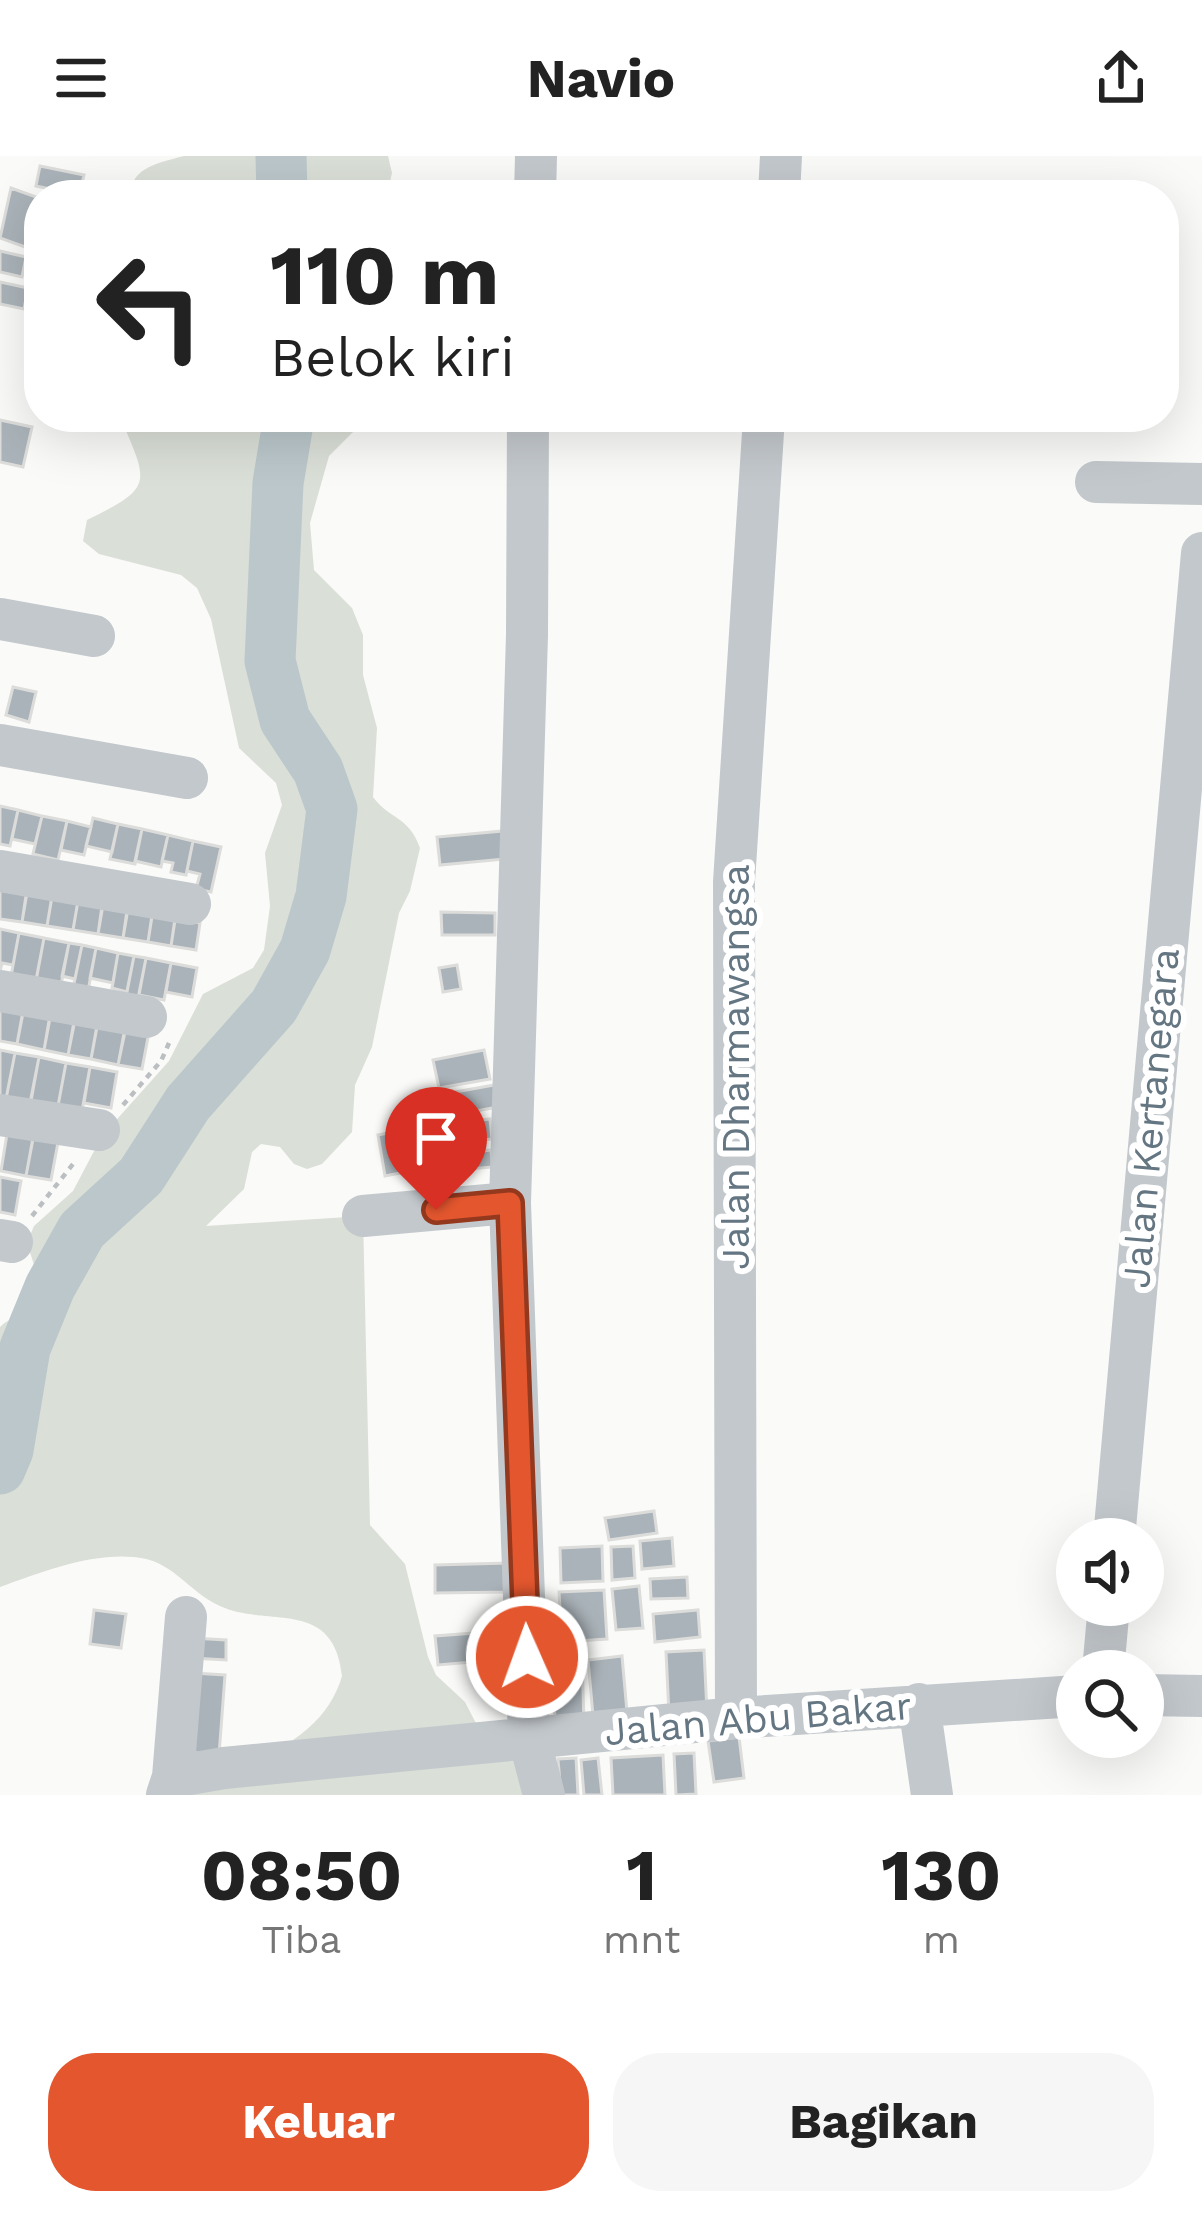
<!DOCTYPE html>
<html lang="id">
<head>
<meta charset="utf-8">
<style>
	body { margin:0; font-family:"Work Sans",sans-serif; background:#f6f6f6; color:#222; height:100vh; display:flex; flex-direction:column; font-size:45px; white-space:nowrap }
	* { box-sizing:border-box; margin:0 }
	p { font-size:39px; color:#767676 }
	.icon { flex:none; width:66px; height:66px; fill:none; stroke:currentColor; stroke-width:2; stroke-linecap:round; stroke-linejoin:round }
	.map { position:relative; height:1639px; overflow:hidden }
	.sheet { display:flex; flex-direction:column; background:#fff; flex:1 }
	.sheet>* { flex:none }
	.top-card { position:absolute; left:24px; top:24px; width:1155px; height:252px; border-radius:48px; box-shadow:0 12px 48px #0002; background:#fff; color:#222; overflow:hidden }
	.fabs { position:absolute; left:1056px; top:1362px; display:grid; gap:24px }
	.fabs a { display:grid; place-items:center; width:108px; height:108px; border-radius:50%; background:#fff; box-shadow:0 12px 48px #0002; font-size:60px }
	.pin { position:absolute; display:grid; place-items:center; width:102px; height:102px; color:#fff; margin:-123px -51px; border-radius:50% 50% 50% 0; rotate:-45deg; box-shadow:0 0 12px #0007 }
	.pin .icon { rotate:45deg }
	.me { position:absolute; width:132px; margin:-66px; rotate:358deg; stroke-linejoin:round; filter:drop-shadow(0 0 9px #0008) }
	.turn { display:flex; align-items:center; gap:42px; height:252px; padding:0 48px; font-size:54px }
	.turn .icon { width:156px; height:156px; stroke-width:2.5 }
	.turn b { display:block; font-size:84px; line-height:102px }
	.eta { display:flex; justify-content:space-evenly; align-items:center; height:204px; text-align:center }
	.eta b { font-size:72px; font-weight:700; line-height:84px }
	.cta { display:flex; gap:24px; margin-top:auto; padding:24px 48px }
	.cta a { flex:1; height:138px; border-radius:48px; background:#e4572e; color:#fff; font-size:48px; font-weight:700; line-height:138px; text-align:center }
	.cta a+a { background:#f6f6f6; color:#222 }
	header { display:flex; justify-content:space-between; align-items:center; height:156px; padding:0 48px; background:#fff; font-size:54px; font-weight:700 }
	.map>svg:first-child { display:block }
</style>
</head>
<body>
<header><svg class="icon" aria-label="menu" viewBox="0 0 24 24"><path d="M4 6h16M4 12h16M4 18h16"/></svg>Navio<svg class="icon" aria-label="share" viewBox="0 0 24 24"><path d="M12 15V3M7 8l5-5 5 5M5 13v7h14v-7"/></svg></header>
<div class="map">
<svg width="1202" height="1639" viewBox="0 0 1202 1639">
	<rect width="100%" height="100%" fill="#fafaf8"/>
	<!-- green -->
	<path fill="#dadfd7" d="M184,0H388L392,17L387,39H131C129,12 161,6 184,0Z
		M120,261H368L329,300L310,367L314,414L352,452L363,479V519L377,572L373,641C391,665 408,659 420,692L410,735L399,757L372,891L355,929L352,976L322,1008L307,1013L294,1008L280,991L261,988L252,996L244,1033L206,1070L363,1060L370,1369L405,1408L428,1501L436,1519L465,1546L481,1577L529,1582L544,1639H167C232,1612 321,1594 342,1520C334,1441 267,1472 220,1450C187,1435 173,1404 134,1401C90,1397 41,1416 0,1431V1171C15,1156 30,1163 46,1170L83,1099L51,1113L35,1112L27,1087L34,1070L73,1035L102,980L169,905L203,838L253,812L264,794L270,750L265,697L282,649L276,627L239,592L211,463L197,432L181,419L99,398L83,385L87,364C154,331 149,328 120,261Z"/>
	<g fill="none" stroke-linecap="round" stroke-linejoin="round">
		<!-- river -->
		<path stroke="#bbc7cb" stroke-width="51" d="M281,0L282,39
			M0,1313L8,1294L25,1192L50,1131L82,1074L141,1020L188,947L274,850L305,794L321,740L332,653L318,614L285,564L270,505L278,327L289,261"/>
	</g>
	<!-- building -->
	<path fill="#aab3b9" stroke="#dcdcda" stroke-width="3" d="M40,10L84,19L79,39L36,30Z
		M11,32L39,42V96L0,82Z
		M0,95L26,101L22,121L0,116Z
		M0,126L28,132L24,153L0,148Z
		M0,264L32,271L23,311L0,306Z
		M13,531L36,536L29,566L6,559Z
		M0,650L18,654L10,690L0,688Z
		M18,654L42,660L35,688L12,683Z
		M42,660L67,665L58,704L33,698Z
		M93,662L118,668L112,696L86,690Z
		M67,665L91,671L84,699L61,694Z
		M118,668L142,673L135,708L110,703Z
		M142,673L168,679L161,711L135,705Z
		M503,675L505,703L440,709L437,681Z
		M168,679L193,685L186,719L171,716L173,707L162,705Z
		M193,685L221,691L211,736L196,733L200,718L187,715Z
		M0,729L27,733L22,766L0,763Z
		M28,731L53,735L47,770L22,766Z
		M79,739L103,743L98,778L73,774Z
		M52,740L78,745L73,774L47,770Z
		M103,749L128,753L123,782L98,778Z
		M153,754L176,758L171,790L148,786Z
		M127,755L152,759L148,786L123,782Z
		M441,756L495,757V779H442Z
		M175,763L200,767L196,794L171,790Z
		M0,773L19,777L13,809L2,807L0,816Z
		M19,777L44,782L36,825L11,820Z
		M44,782L69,787L61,829L36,824Z
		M69,787L82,789L75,823L62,820Z
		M82,789L96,792L88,835L73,832Z
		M96,792L118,797L113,827L90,822Z
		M118,797L134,800L127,836L112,832Z
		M134,800L146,802L138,842L126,840Z
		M146,802L171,807L164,844L139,839Z
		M171,807L197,812L192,841L166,836Z
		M457,809L461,833L443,836L439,812Z
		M0,845L24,849L17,888L0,885Z
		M24,852L51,857L44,894L17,888Z
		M50,859L75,864L68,899L44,894Z
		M75,860L98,864L91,903L68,899Z
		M97,871L125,876L118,909L91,903Z
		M125,872L149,876L142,913L118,909Z
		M0,894L15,897L6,943L0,942Z
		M484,894L490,923L439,932L433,904Z
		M15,897L39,901L30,947L6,943Z
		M39,901L66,907L58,950L31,945Z
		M66,907L90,911L81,960L57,955Z
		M90,911L117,916L111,952L84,947Z
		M494,929L498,951L448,960L444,938Z
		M490,963L492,983L455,987L453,967Z
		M398,975L405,1016L385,1020L378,979Z
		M440,975L445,1019L420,1021L415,978Z
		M34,976L59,981L51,1024L26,1020Z
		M7,978L33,983L26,1020L1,1015Z
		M491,994L493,1011L457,1014L455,998Z
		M0,1021L21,1025L15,1059L0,1056Z
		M654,1355L657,1377L609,1384L605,1362Z
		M672,1382L674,1410L642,1413L640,1385Z
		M602,1390L603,1425L561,1427L560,1392Z
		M633,1390L635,1422L612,1424L611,1391Z
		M509,1407V1436L435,1437V1409Z
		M687,1421L688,1442L651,1443L650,1423Z
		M639,1430L643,1472L616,1474L612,1433Z
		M604,1434L607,1483L562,1486L559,1436Z
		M94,1454L126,1458L121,1492L90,1488Z
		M698,1454L700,1481L655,1486L653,1458Z
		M515,1474L518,1502L438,1509L435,1480Z
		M192,1482L226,1484V1504L192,1502Z
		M704,1494L707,1556L669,1558L666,1496Z
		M622,1500L627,1556L593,1560L588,1504Z
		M582,1501L584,1567H555L553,1502Z
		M193,1517L225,1519L219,1599L187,1596Z
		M739,1581L744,1622L714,1626L708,1585Z
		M694,1597L696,1638L676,1639L674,1598Z
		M663,1599L665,1639H613L611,1602Z
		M576,1602L578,1639H561L558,1603Z
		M598,1602L602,1639H584L581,1604Z"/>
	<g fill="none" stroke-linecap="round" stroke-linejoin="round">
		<!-- path -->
		<path stroke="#bbbfc2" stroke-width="4.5" stroke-dasharray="6 6" stroke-linecap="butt" d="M123,949L161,905L169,887
			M32,1060L73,1008"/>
		<!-- minor -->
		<path stroke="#c3c8cc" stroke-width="42" d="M535,39L536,0
			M779,39L781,0
			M528,261L527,479L510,1047L529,1582L544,1639
			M1096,326L1202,328
			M0,463L94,480
			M0,589L187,622
			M0,715L190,748
			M0,835L146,861
			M0,959L99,974
			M363,1060L510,1047
			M0,1084L12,1086
			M1114,1383L1202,397
			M1103,1515L1109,1449
			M1143,1539L1202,1540
			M919,1548L932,1639
			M736,1562L734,726L764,261
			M173,1621L186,1461
			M167,1639L173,1621L224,1612L736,1562L1077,1540"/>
	</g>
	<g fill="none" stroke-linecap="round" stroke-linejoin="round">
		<defs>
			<path id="route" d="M436,1054L510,1047L527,1501"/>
		</defs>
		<!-- route casing -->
		<use href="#route" stroke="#94391e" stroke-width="30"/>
		<!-- route -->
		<use href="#route" stroke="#e4572e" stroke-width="21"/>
	</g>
	<g text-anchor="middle" stroke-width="12" stroke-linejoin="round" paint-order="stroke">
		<!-- street labels -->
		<g font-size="39" fill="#657683" stroke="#fff">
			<text transform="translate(735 911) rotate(-90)" y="14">Jalan Dharmawangsa</text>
			<text transform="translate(1150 962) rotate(-85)" y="14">Jalan Kertanegara</text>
			<text transform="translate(758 1562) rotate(-5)" y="14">Jalan Abu Bakar</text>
		</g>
	</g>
</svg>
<div class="fabs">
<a><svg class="icon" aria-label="sound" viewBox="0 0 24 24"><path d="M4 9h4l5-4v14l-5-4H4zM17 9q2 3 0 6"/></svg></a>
<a><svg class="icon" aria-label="search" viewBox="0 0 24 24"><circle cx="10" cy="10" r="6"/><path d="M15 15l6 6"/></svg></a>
</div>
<div class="pin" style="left:436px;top:1054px;background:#d93025"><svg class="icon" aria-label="arrive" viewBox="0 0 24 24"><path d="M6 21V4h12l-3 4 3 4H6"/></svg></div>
<svg class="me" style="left:527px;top:1501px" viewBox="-20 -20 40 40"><circle r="17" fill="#e4572e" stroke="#fff" stroke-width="3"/><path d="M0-11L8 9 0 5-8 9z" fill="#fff"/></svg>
<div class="top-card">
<div class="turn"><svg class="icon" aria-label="left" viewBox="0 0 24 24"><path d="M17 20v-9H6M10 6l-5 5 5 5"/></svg><div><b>110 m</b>Belok kiri</div></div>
</div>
</div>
<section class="sheet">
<div class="eta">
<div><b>08:50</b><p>Tiba</p></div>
<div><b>1</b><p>mnt</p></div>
<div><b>130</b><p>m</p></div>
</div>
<div class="cta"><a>Keluar</a><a>Bagikan</a></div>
</section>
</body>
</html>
